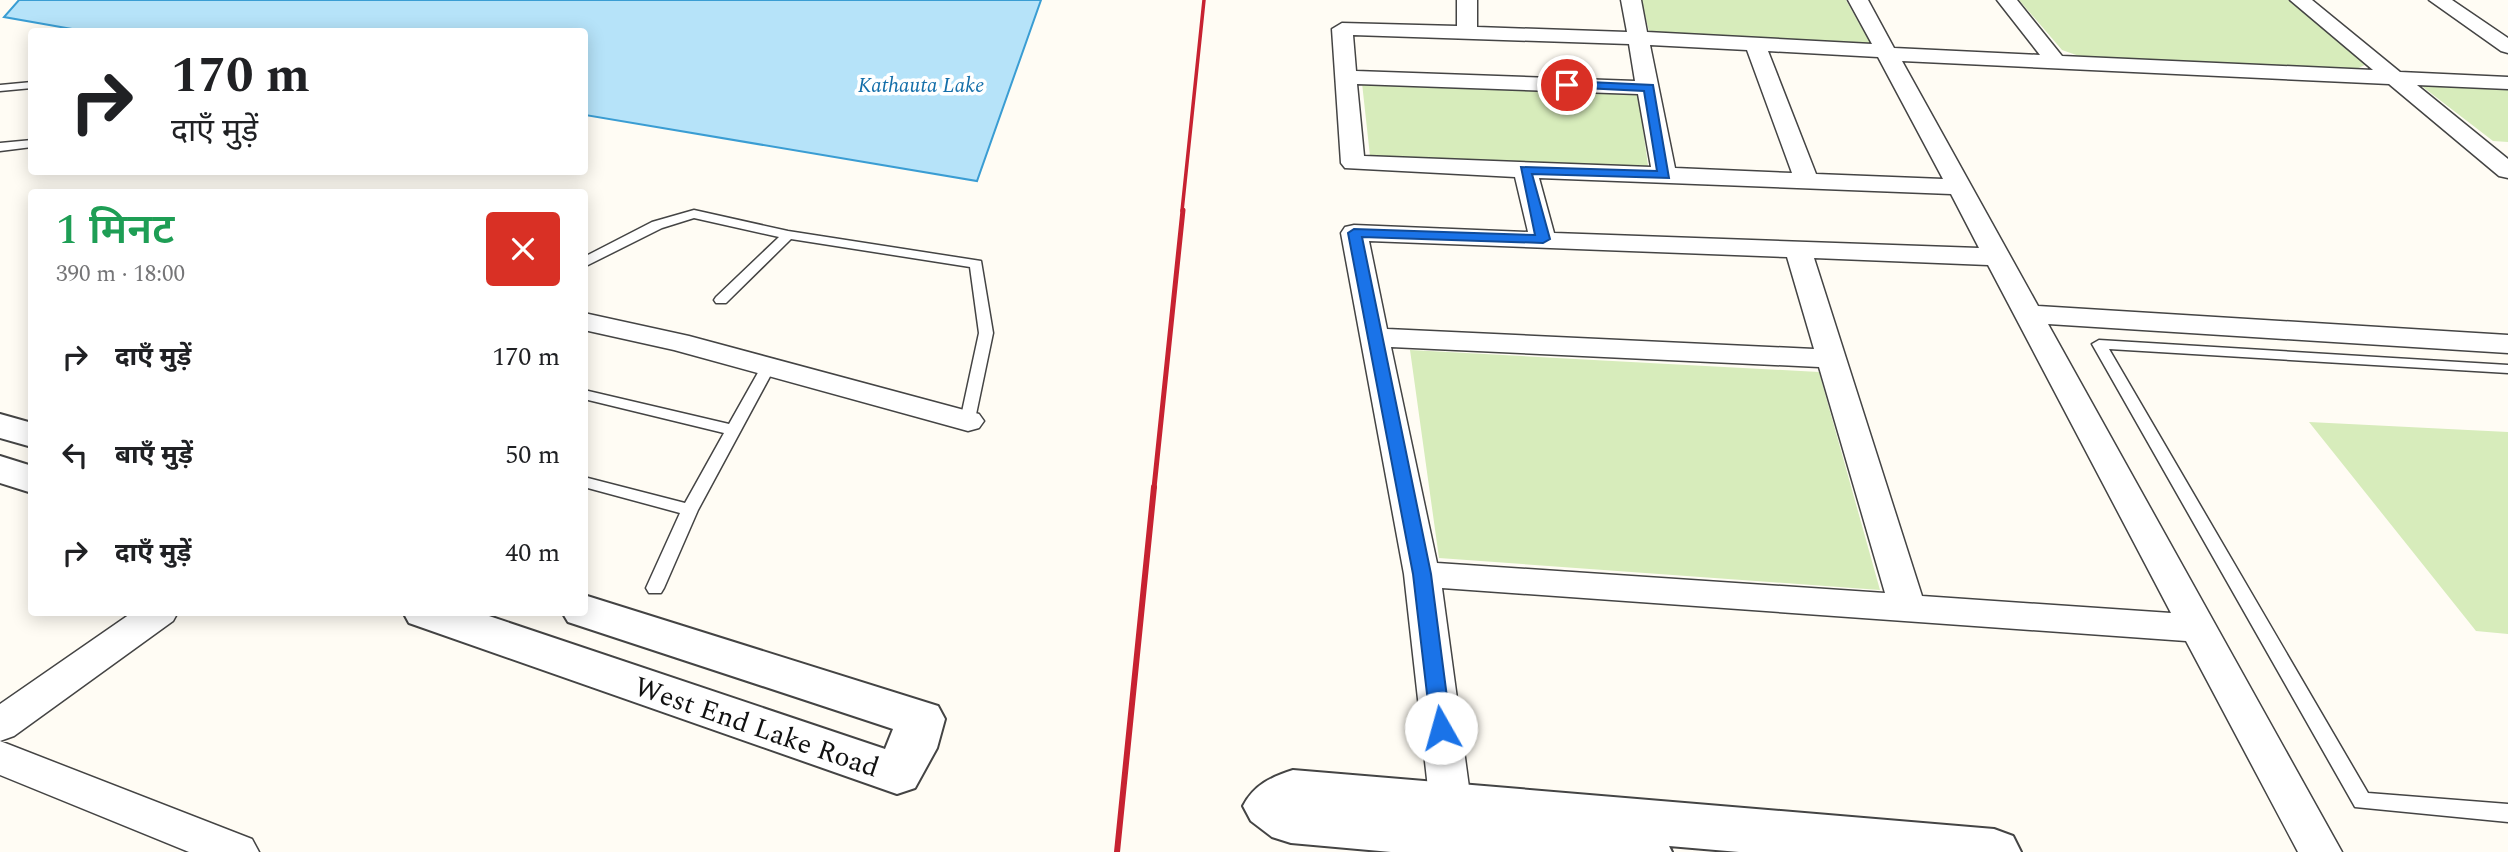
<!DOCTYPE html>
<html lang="hi">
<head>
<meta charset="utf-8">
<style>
	body { margin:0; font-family:Spectral,"Noto Sans Devanagari",serif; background:#f2f2f2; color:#202124; height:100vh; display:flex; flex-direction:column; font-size:26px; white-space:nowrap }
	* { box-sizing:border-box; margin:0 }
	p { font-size:23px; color:#757577 }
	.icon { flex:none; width:38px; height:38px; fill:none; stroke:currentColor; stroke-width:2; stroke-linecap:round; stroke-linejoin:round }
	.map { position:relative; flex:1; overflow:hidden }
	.details { position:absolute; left:28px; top:189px; width:560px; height:427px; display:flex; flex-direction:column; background:#fff; border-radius:7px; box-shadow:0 4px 18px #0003 }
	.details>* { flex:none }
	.hud { position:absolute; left:28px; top:28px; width:560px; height:147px; border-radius:7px; box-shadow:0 4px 18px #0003; background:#fff; color:#202124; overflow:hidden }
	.pin { position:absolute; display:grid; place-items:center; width:60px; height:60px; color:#fff; margin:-30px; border:4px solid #fff; border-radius:50%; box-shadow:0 2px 7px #0007 }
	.me { position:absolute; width:77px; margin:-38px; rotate:353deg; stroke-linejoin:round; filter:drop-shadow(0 0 5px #0008) }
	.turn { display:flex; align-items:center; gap:24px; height:147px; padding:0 28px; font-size:32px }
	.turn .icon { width:91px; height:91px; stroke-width:2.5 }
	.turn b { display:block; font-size:49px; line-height:60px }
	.round { display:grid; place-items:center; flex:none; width:74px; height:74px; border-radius:7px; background:#f2f2f2 }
	.headline { display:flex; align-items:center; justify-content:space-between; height:119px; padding:0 28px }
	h1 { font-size:42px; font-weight:600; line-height:52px; color:#1e9e55 }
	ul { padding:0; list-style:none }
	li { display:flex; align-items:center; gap:21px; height:98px; padding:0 28px }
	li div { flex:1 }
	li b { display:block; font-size:26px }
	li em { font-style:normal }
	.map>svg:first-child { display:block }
</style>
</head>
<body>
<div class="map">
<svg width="2508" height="852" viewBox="0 0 2508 852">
	<rect width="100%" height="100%" fill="#fffcf4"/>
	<!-- green -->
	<path fill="#d7ecbb" d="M1641,0H1846L1872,46L1650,35Z
		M2019,0H2288L2367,64L2354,70L2082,57L2062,50Z
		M1362,83L1638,91L1648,166L1370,156Z
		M2419,84L2508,88V142L2493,141Z
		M1410,350L1819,372L1880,590L1439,558Z
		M2309,422L2508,432V634L2476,631Z"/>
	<!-- water -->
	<path fill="#b6e3f9" stroke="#3a9dd3" stroke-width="2" d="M19,0H1041L977,181L585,115L584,32H89L4,17Z"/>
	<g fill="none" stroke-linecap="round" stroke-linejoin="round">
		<defs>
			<path id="service" d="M32,82V88L0,91V85Z
				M32,140V147L0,151V143Z
				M694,210L788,231L981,261L993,333L974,424H962L960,421L979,333L970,267L791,239L726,303H716L714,300L716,297L779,237L694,218L662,228L584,267V257L652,222Z
				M2099,340L2508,365V373L2109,349L2368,793L2508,804V822L2355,807L2092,344Z
				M767,365L774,369L698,510L664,588L661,593H649L646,588L680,513L584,487V477L685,503L724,433L584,399V390L729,424L760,369Z"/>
			<path id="minor" d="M1457,0H1477V27L1627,32L1621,0H1641L1647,32L1872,44L1848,0H1868L1894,48L2040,55L1997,0H2017L2062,56L2373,70L2290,0H2312L2400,72L2508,77V89L2417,85L2508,159V178L2499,176L2389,84L1902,61L2038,306L2508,335V353L2048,324L2342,852H2298L2186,641L1442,588L1474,824L1468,837L1453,842L1438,837L1432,824L1404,574L1341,233L1345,227L1354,225L1528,232L1515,177L1345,168L1341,163L1332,29L1342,23L1457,26ZM1353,35L1629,44L1635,81L1356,71ZM1650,45L1747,50L1792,173L1675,168ZM1768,51L1878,57L1943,179L1816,174ZM1357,84L1638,94L1651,167L1364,156ZM1539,178L1951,194L1979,248L1554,233ZM1369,241L1787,257L1814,349L1387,329ZM1814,258L1988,265L2171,613L1922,596ZM1391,347L1819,367L1885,593L1437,563Z
				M2429,0H2452L2508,38V53L2501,51Z
				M584,313L689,336L979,414L984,421L979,428L968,431L674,350L584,330Z
				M133,612H178L173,621L14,736L0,741L252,839L259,852H189L0,775V704Z"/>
			<path id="tertiary" d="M0,414L32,423V447L0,438Z
				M0,456L32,466V493L0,483Z
				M584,595L938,706L945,719L937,748L915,788L897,794L409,623L403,612H477L885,749L893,729L568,622L562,612H584Z
				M1293,770L1994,829L2013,836L2021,852H1739L1669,846L1672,852H1391L1291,843L1272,837L1251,821L1243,806C1254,785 1271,777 1293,770Z"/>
		</defs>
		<!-- service casing -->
		<use href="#service" stroke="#444" stroke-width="3"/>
		<!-- minor casing -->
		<use href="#minor" stroke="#444" stroke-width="3"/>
		<!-- tertiary casing -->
		<use href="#tertiary" stroke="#444" stroke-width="4"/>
		<!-- service -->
		<use href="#service" fill="#fff" fill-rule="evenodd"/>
		<!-- minor -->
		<use href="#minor" fill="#fff" fill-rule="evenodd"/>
		<!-- tertiary -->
		<use href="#tertiary" fill="#fff" fill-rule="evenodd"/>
		<!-- rail-far2 -->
		<path stroke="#c72231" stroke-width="3.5" d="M1182,211L1204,0"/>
		<!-- rail-far1 -->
		<path stroke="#c72231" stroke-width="5" d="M1154,488L1183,210"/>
		<!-- rail -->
		<path stroke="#c72231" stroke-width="6" d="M1117,852L1154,487"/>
	</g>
	<!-- route -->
	<path fill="#1a73e8" stroke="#114b97" stroke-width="2" d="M1567,81L1653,85L1669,178L1532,174L1550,239L1543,243L1362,237L1431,574L1451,728L1448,733H1434L1431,728L1413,574L1348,233L1354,229L1535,235L1521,167L1657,171L1644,91L1563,87L1561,85Z"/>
	<g text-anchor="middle" stroke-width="7" stroke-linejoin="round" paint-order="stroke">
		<!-- far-water labels -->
		<g font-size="21" font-style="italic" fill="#136ea9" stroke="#fff">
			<text x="921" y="92">Kathauta Lake</text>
		</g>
		<!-- near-street labels -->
		<g font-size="28" fill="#111" stroke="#fff">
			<text transform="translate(757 726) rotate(19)" y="10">West End Lake Road</text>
		</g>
	</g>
</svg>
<div class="pin" style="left:1567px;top:85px;background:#d93025"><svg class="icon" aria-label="arrive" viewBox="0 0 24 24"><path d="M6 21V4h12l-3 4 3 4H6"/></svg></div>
<svg class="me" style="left:1441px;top:728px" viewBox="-20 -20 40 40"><circle r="19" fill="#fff"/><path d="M0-13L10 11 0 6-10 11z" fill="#1a73e8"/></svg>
<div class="hud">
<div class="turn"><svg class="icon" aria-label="right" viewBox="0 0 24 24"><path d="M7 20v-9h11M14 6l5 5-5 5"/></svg><div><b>170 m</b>दाएँ मुड़ें</div></div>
</div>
<section class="details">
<div class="headline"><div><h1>1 मिनट</h1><p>390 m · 18:00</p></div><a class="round" style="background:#d93025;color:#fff"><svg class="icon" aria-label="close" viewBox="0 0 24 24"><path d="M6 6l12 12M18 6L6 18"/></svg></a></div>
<ul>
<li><svg class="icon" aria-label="right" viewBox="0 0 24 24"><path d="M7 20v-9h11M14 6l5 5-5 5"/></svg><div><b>दाएँ मुड़ें</b></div><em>170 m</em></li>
<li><svg class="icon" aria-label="left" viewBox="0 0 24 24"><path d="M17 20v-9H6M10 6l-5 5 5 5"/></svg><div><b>बाएँ मुड़ें</b></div><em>50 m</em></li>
<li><svg class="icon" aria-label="right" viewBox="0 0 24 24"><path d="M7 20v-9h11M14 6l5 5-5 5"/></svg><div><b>दाएँ मुड़ें</b></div><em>40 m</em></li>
</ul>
</section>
</div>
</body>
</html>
